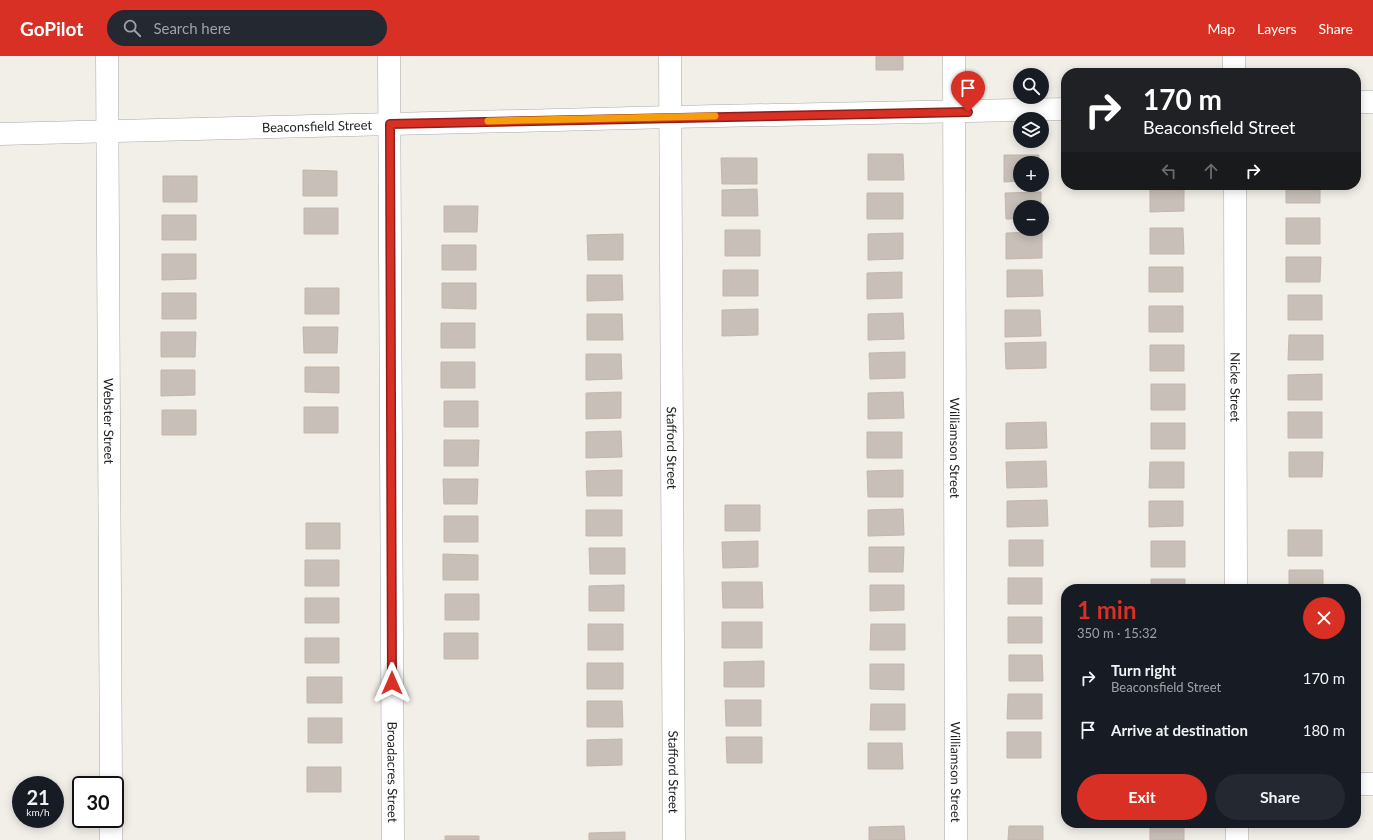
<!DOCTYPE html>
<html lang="en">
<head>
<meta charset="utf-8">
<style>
	body { margin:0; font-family:Lato,sans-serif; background:#242831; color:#f1f3f6; height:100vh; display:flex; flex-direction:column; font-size:15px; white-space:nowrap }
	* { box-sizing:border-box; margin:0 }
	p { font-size:13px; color:#9ea1a6 }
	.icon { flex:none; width:22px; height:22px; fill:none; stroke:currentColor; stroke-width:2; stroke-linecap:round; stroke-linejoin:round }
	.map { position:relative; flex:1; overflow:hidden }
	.details { position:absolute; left:1061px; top:528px; width:300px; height:244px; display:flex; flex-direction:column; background:#171b24; border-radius:16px; box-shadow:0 2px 10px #0003 }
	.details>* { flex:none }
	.guide { position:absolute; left:1061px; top:12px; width:300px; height:122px; border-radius:16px; box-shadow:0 2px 10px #0003; background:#202124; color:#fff; overflow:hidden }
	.tools { position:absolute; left:1013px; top:12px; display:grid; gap:8px }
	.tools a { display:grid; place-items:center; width:36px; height:36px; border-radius:50%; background:#171b24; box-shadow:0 2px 10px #0003; font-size:20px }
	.speed { position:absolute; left:12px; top:720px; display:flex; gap:8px; font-size:20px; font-weight:700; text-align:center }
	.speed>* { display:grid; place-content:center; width:52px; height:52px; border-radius:50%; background:#171b24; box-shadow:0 2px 10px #0003; line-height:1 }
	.speed small { font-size:10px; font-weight:400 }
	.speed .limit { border:2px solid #111; border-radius:6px; background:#fff; color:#111 }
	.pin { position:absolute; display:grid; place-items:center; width:34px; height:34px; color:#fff; margin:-41px -17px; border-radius:50% 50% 50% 0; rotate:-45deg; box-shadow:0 0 4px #0007 }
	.pin .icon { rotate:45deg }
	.me { position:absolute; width:44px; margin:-22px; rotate:0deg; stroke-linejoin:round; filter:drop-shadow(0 0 3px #0008) }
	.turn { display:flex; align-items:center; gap:14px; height:84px; padding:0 16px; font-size:18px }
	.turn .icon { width:52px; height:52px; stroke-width:2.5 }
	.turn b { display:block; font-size:28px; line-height:34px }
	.lanes { display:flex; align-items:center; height:38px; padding:0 16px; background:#0003; justify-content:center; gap:20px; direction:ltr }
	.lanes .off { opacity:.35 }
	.round { display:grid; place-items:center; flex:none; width:42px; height:42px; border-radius:21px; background:#242831 }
	.summary { display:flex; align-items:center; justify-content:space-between; height:68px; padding:0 16px }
	h1 { font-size:24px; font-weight:700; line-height:30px; color:#d93025 }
	.button { display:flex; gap:8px; margin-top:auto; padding:8px 16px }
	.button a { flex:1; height:46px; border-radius:24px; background:#d93025; color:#fff; font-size:16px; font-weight:700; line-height:46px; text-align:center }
	.button a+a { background:#242831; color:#f1f3f6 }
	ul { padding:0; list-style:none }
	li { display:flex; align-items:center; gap:12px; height:52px; padding:0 16px }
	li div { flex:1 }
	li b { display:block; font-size:15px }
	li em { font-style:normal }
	header { display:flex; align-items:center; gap:24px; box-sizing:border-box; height:56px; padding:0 20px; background:#d93025; color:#fff }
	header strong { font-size:19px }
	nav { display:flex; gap:22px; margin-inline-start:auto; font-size:14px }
	.search { width:280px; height:36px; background:#242831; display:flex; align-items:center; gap:10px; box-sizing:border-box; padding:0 14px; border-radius:22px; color:#9ea1a6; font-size:15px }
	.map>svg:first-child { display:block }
</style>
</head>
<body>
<header>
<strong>GoPilot</strong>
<div class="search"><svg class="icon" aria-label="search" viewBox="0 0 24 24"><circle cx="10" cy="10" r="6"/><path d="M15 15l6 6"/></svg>Search here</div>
<nav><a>Map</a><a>Layers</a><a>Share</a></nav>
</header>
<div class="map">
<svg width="1373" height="784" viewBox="0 0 1373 784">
	<rect width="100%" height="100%" fill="#f2efe9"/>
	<!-- building -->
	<path fill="#c7bfb8" stroke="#c4b6ab" d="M876,0H903V14H876Z
		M868,98H903L904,124H868Z
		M1004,99H1039V107H1020V125L1004,126Z
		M721,102H757V128H722Z
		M303,114L337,115V140H303Z
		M163,120H197V146H163Z
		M1286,129H1320V147H1286Z
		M1150,130H1184V155L1150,156Z
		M757,133L758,160H722V134Z
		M1041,136V151H1020V163H1006L1005,137Z
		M867,137H903V163H867Z
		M444,150H478L477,176H444Z
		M304,152H338V178H304Z
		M162,159H196V184H162Z
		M1286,162H1320V188H1286Z
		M1150,172H1183L1184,198H1150Z
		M725,174H760V200H725Z
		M1042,176V202L1006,203V177Z
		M903,177V203L868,204V178Z
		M623,178V204H588L587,179Z
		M442,189H476V214H442Z
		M162,198H196V223L162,224Z
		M1286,201H1321L1320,226H1286Z
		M1149,211H1183V236H1149Z
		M723,214H758V240H723Z
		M1007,214H1042L1043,240L1007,241Z
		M902,216V242L867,243V217Z
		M587,219H622L623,244L587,245Z
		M442,227H476V253L442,252Z
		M305,232H339V258H305Z
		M162,237H196V263H162Z
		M1288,239H1322V264H1288Z
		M1149,250H1183V276H1149Z
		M758,253V279L722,280V254Z
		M1005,254H1040L1041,280L1005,281Z
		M903,257L904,283L868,284V258Z
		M587,258H622L623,284H587Z
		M441,267H475V292H441Z
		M303,271H338L337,297H304Z
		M161,276H196L195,301H161Z
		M1289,279H1323V304H1288Z
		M1046,286V312L1006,313L1005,287Z
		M1150,289H1184V315H1150Z
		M905,296V322L870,323L869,297Z
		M586,298H621L622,323L586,324Z
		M441,306H475V332H441Z
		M305,311H339V337L305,336Z
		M161,314H195V339L161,340Z
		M1322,318V344H1288V319Z
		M1151,328H1185V354H1151Z
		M621,336V362L586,363V337Z
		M903,336L904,362L868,363V337Z
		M444,345H478V371H444Z
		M304,351H338V377H304Z
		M162,354H196V379H162Z
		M1288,356H1322V382H1288Z
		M1046,366L1047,392L1006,393V367Z
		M1151,367H1185V393H1151Z
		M621,375L622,401L586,402V376Z
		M867,376H902V402H867Z
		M444,384H479L478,410H444Z
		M1289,396H1323L1322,421H1289Z
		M1046,405L1047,431L1007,432L1006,406Z
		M1150,406H1184V432H1149Z
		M622,414V440H587L586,415Z
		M903,414V441H868L867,415Z
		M443,423H478L477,448H444Z
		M1047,444L1048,470L1007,471V445Z
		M1149,445H1183V470L1149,471Z
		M725,449H760V475H725Z
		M903,453L904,479L868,480V454Z
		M586,454H622V480H586Z
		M444,460H478V486H444Z
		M306,467H340V493H306Z
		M1288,474H1322V500H1288Z
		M1009,484H1043V510H1009Z
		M758,485V511L723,512L722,486Z
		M1151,485H1185V511H1151Z
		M869,491H904L903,516H869Z
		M589,492H625V518H590Z
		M443,498L478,499V524H443Z
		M305,504H339V530H305Z
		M1289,514H1323V533H1289Z
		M1008,522H1042V548H1008Z
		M1151,523H1185V533H1151Z
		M722,526H762L763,552H723Z
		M624,529V555H589V530Z
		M870,529H904V554L870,555Z
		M445,538H479V564H445Z
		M305,542H339V567H305Z
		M1008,561H1042V587H1008Z
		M722,566H762V592H722Z
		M588,568H623V594H588Z
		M871,568H905V594H870Z
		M444,577H478V603H444Z
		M305,582H339V607H305Z
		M1009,599H1042L1043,625H1009Z
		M764,605V631H724V606Z
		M587,607H623V633H587Z
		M870,608H904V634L870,633Z
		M307,621H342V647H307Z
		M1008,638H1042V663H1007Z
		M725,644H761V670H726Z
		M587,645H622L623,671H587Z
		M871,648H905V674H870Z
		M308,662H342V687H308Z
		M1007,676H1041V702H1007Z
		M726,681H762V707H727Z
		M622,683V709L587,710V684Z
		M868,687H902L903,713H868Z
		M307,711H341V736H307Z
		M1150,768H1184V784H1150Z
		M904,770L905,784H869V771Z
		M1009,770H1043V784H1008Z
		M625,776V784H589V777Z
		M445,780H479V784H445Z"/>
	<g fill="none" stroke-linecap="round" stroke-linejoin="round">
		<defs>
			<g id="minor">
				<path id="s1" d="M107,0L111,729"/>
				<path id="s2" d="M389,0L393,784"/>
				<path id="s3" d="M670,0L674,784"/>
				<path id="s4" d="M954,0L956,784"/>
				<path d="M1234,17V0"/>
				<path id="s5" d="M1235,129L1236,533"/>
				<path d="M1356,728H1373"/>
				<path d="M111,763V784"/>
				<path d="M1237,784V767"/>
			</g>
			<g id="tertiary">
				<path d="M1356,46H1373"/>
				<path id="s6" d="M0,78L671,61L1066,53"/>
			</g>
		</defs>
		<!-- minor casing -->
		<use href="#minor" stroke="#a9a9a9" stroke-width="23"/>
		<!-- tertiary casing -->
		<use href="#tertiary" stroke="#a9a9a9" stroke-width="23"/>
		<!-- minor -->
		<use href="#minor" stroke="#fff" stroke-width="22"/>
		<!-- tertiary -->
		<use href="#tertiary" stroke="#fff" stroke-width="22"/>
	</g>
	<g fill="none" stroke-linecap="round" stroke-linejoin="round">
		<defs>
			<path id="route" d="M392,627L390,68L968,56"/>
		</defs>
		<!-- route casing -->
		<use href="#route" stroke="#8d1f18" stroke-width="10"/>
		<!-- route -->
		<use href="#route" stroke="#d93025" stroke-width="7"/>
		<!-- slow -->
		<path stroke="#f59e0b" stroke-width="7" d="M488,65L715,60"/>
	</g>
	<g text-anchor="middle" stroke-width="3.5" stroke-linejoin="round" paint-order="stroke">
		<!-- street labels -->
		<g font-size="13" fill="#222" stroke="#fff">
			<text dy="5" stroke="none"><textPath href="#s6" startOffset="317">Beaconsfield Street</textPath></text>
			<text dy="5" stroke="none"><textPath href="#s5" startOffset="202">Nicke Street</textPath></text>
			<text dy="5" stroke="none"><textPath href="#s1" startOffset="365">Webster Street</textPath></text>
			<text dy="5" stroke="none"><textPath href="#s3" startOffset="392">Stafford Street</textPath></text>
			<text dy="5" stroke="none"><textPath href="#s4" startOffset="392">Williamson Street</textPath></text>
			<text dy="5" stroke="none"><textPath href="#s2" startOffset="716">Broadacres Street</textPath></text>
			<text dy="5" stroke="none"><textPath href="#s3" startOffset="716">Stafford Street</textPath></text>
			<text dy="5" stroke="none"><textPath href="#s4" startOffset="716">Williamson Street</textPath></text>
		</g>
	</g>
</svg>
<div class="tools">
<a><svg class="icon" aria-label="search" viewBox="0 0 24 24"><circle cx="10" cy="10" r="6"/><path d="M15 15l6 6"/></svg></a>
<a><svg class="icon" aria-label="layers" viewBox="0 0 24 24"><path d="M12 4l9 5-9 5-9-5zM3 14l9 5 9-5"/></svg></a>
<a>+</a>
<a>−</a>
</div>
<div class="speed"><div>21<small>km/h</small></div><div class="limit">30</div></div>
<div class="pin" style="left:968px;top:56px;background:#d93025"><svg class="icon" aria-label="arrive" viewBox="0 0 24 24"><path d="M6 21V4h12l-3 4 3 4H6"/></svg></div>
<svg class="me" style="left:392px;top:627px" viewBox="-20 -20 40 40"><path d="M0-17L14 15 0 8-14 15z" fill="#d93025" stroke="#fff" stroke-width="4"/></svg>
<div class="guide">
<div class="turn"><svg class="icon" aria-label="right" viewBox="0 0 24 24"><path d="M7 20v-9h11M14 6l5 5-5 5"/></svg><div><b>170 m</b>Beaconsfield Street</div></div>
<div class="lanes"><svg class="icon off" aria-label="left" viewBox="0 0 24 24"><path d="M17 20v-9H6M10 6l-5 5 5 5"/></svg><svg class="icon off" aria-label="ahead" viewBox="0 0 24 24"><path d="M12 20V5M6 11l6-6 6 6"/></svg><svg class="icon" aria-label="right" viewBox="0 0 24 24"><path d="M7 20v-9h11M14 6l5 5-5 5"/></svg></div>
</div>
<section class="details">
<div class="summary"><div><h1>1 min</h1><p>350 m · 15:32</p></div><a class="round" style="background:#d93025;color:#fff"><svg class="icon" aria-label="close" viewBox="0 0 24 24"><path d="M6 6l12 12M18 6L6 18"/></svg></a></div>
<ul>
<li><svg class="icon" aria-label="right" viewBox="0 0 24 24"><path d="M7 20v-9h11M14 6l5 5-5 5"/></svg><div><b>Turn right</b><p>Beaconsfield Street</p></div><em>170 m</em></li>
<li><svg class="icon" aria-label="arrive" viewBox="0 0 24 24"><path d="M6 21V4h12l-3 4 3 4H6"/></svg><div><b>Arrive at destination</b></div><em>180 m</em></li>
</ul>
<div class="button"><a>Exit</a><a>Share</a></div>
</section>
</div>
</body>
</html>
